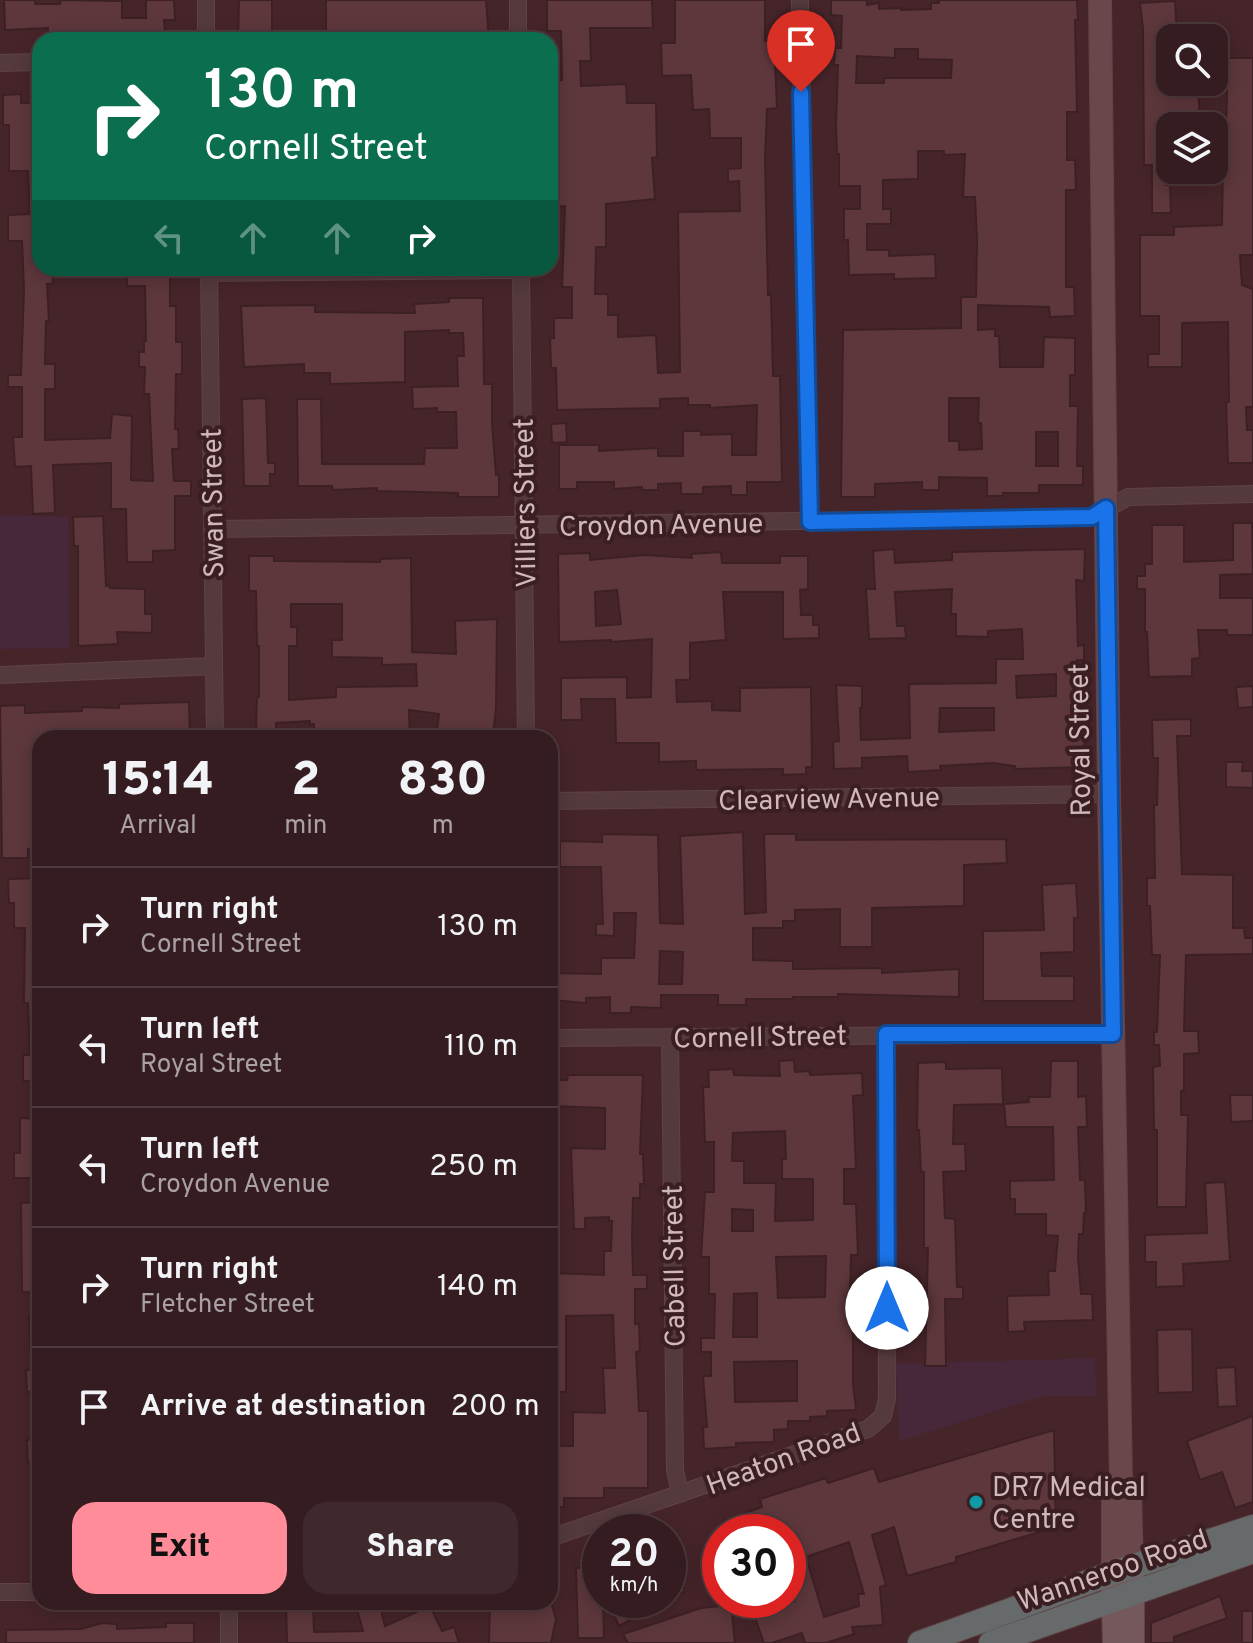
<!DOCTYPE html>
<html lang="en">
<head>
<meta charset="utf-8">
<style>
	body { margin:0; font-family:Overpass,sans-serif; background:#3f292d; color:#f1f3f6; height:100vh; display:flex; flex-direction:column; font-size:30px; white-space:nowrap }
	* { box-sizing:border-box; margin:0 }
	p { font-size:26px; color:#a9a1a5 }
	.icon { flex:none; width:44px; height:44px; fill:none; stroke:currentColor; stroke-width:2; stroke-linecap:round; stroke-linejoin:round }
	.map { position:relative; flex:1; overflow:hidden }
	.drawer { position:absolute; left:32px; top:730px; width:526px; height:880px; display:flex; flex-direction:column; background:#341c20; border-radius:24px; box-shadow:0 4px 20px #0003,0 0 0 2px #4e3a3e }
	.drawer>* { flex:none }
	.top-card { position:absolute; left:32px; top:32px; width:526px; height:244px; border-radius:24px; box-shadow:0 4px 20px #0003,0 0 0 2px #4e3a3e; background:#0b6e4f; color:#fff; overflow:hidden }
	.fabs { position:absolute; left:1156px; top:24px; display:grid; gap:16px }
	.fabs a { display:grid; place-items:center; width:72px; height:72px; border-radius:16px; background:#341c20; box-shadow:0 4px 20px #0003,0 0 0 2px #4e3a3e; font-size:40px }
	.speed { position:absolute; left:582px; top:1514px; display:flex; gap:16px; font-size:40px; font-weight:700; text-align:center }
	.speed>* { display:grid; place-content:center; width:104px; height:104px; border-radius:50%; background:#341c20; box-shadow:0 4px 20px #0003,0 0 0 2px #4e3a3e; line-height:1 }
	.speed small { font-size:20px; font-weight:400 }
	.speed .limit { border:12px solid #d22; background:#fff; color:#111 }
	.pin { position:absolute; display:grid; place-items:center; width:68px; height:68px; color:#fff; margin:-82px -34px; border-radius:50% 50% 50% 0; rotate:-45deg; box-shadow:0 0 8px #0007 }
	.pin .icon { rotate:45deg }
	.me { position:absolute; width:88px; margin:-44px; rotate:0deg; stroke-linejoin:round; filter:drop-shadow(0 0 6px #0008) }
	.turn { display:flex; align-items:center; gap:28px; height:168px; padding:0 40px; font-size:36px }
	.turn .icon { width:104px; height:104px; stroke-width:2.5 }
	.turn b { display:block; font-size:56px; line-height:68px }
	.lanes { display:flex; align-items:center; height:76px; padding:0 40px; background:#0003; justify-content:center; gap:40px; direction:ltr }
	.lanes .off { opacity:.35 }
	.eta { display:flex; justify-content:space-evenly; align-items:center; height:136px; text-align:center }
	.eta b { font-size:48px; font-weight:800; line-height:56px }
	.button { display:flex; gap:16px; margin-top:auto; padding:16px 40px }
	.button a { flex:1; height:92px; border-radius:24px; background:#ff8c98; color:#111; font-size:32px; font-weight:800; line-height:92px; text-align:center }
	.button a+a { background:#3f292d; color:#f1f3f6 }
	ul { padding:0; list-style:none }
	li { display:flex; align-items:center; gap:24px; height:120px; padding:0 40px; border-top:2px solid #4e3a3e }
	li div { flex:1 }
	li b { display:block; font-size:30px }
	li em { font-style:normal }
	.map>svg:first-child { display:block }
</style>
</head>
<body>
<div class="map">
<svg width="1253" height="1643" viewBox="0 0 1253 1643">
	<rect width="100%" height="100%" fill="#46252a"/>
	<!-- green -->
	<path fill="#47273a" d="M0,515L68,517L69,648L0,649Z
		M1095,1358L1096,1396H1044L899,1441L896,1364Z"/>
	<!-- building -->
	<path fill="#5d373c" stroke="#3d2024" stroke-width="2" fill-rule="evenodd" d="M4,0H35V4H60V0L122,1V18H146V0H174L175,20H164L165,34L48,36V28L5,30Z
		M239,0H272V40H238Z
		M326,0H486L489,40H342V33H326Z
		M547,0H652L653,28H590L591,61H580L581,86L626,84L627,103H656L657,157L652,158L655,199L606,204V247H596L595,294H608V315H618V337L656,335L658,373L680,372L678,212L740,211L739,181L728,182V169L741,168V138H710L709,109L693,110L691,75L662,76L661,43H675V0H765V41H774L777,108L767,109L765,158L768,295H771L773,376H780L782,482H747V495H731V486L703,487V494H681V483L658,484V490H642V487L614,489V482H577V489H559V445H599V451L658,448V456H683V431H701V435L732,434V455H756L757,405L710,408V405H688V398L660,399V408L557,410L556,368H551L550,338H554V318H572V287H562L565,206L551,207L550,81L562,80L561,31H547Z
		M831,0H867V5L879,3V9L901,8V10L931,9V3H939V0H1077L1078,20H1075L1077,112H1067V160H1075L1076,190H1066V287H1074L1075,316L1050,317L1049,307L978,305V330L995,329V336H999L1000,367H1043L1044,337L1075,338V375H1070V406H1078L1077,466H1083V485H1039V493H1003V496H987V478L939,477V490H922V482L875,484V497H841L843,330L961,328V297H976L977,240L975,197H963L965,154L944,155V151H918V179L883,180V209H891V224H867V250H889V256L935,254L936,278L894,279V274L849,275L848,240H844V209H860V186H839V154H837L836,126L838,65H834L835,48H841L842,16L831,15ZM895,49H918V59L952,60L951,78H884V83H856L857,56L895,58ZM949,398H979L978,423H981L982,449L959,450V441H949ZM1036,432H1058V466H1036Z
		M1175,1L1177,38H1166V82H1198L1200,126H1166V185H1170L1171,213H1152V165H1144L1143,28L1140,3Z
		M1219,58H1253V255H1240L1242,285L1253,289V407H1246L1247,430H1253V463H1228L1226,402H1229L1228,322L1182,323V367H1148V354H1159V316H1140V235H1174V227L1222,225L1223,162H1219L1218,131H1226L1227,92L1225,70H1219Z
		M21,94V103H38L40,268H52L53,284H47L49,321H46L45,364H55V389H45V440L110,438L112,414L132,416L131,480L153,481L149,394H144L145,367H139V352H144V341H146L145,286H127V268H170V306H176V342H182V374H176L175,429H178L179,449H172L174,481H191V496H175V550L153,551V562H127L126,509H111V463L53,465L55,513L33,514L31,466L15,467L13,437H22V387H8V375H21L24,289L22,241H8V215L30,214L28,171H9V125H3V95Z
		M449,298H483L484,384H492V423L496,475H499V497H458V493L377,491V488L333,490L332,486H298L297,399H321L322,464H424L425,448H457L456,412H437V408L413,409L412,387L458,386L457,356H464L463,333H449V330L405,332V382L330,384V373H304V364L244,367L241,306L315,305V312L415,313L414,304L449,302Z
		M266,398L268,463H275V474H270V486H244L242,399Z
		M566,423L567,442L552,443L551,424Z
		M103,516L106,586L109,585L110,588L145,589V614H152V633L117,632L118,644L78,646V546H74L73,517Z
		M1233,523H1252L1253,574L1220,575V598H1253V635H1227V630H1198L1200,658L1192,659V676L1149,677L1147,632H1145V589H1137V576H1145V564H1152V525H1184V562L1233,560Z
		M894,549L895,563L952,560V552L1085,549L1084,581L1076,580L1078,646L1084,645V660H1077L1078,722H1085L1084,767L1015,769V766L993,763L940,766L941,770L908,772L907,756L862,758V768L834,769L833,742L839,741L836,685L862,686V708H860L861,740L910,738L909,684L996,683V659H1023L1022,629L988,631V637L956,636V614H951L952,589L895,592L897,626H905L906,638L869,639L866,589H875L873,551ZM1056,674V696L1017,698L1016,676ZM940,708H994V730L939,732Z
		M721,552L722,563H780V556H808V589L800,590L801,615H813V625H819V638L783,639V592H723L726,640L690,643V680H676L677,702L712,701V710L740,711V688L811,687L812,767H806V774L783,775V769L696,770V761L659,762V743H616L615,699H581L582,720H561V678L627,677V698L651,697L652,639L611,642V640L559,642L558,554L590,553V560L644,555L692,558L691,554ZM617,590L621,624L596,626L595,592Z
		M249,556H274V561L380,562V559L411,558L412,652L456,654L455,621L497,619L496,708L493,736L437,730L439,714L409,710L410,738H314V724L310,725V721L276,723V729H256L257,697H259V646H257L256,591H249ZM291,604H342V640H332V657L382,658V665L416,664L417,686L336,687V697L289,700V646H297V627H291Z
		M1253,686V707L1238,708L1236,687Z
		M189,702L190,738H120V730L96,729V738H78V736L40,738V848L28,849V858H2L0,706L25,705V713L82,711V707L119,708V704Z
		M1191,719V736H1177L1182,874L1233,875V928H1244L1245,938H1253V954L1186,955L1184,1031H1198L1199,1053L1184,1054V1091H1181V1115H1188L1186,1207H1157V1130H1154L1153,1067L1160,1066L1159,1045H1154V1032H1157L1160,955H1152L1150,906H1147V878H1155L1154,805H1157L1158,758H1153L1152,720Z
		M1226,762H1243L1242,771H1253V788L1226,787Z
		M743,832L745,914L766,912L764,834H796V840L1006,839L1007,863L964,865V906L872,908V947H840V909L795,910V921H783V928H753V960L793,961V969L882,968V973L959,969V997L838,994V997H793V999H746V1005H718V995H661V1008L631,1007V1013H610V997L586,998V1003L550,1000V973L601,974V958H634L636,913H614V936L596,935V924H603L601,867H560V841L602,842V834L658,835L660,923L683,924L680,836ZM660,951L683,952L682,984H659Z
		M40,878V1081H23V1055H30L28,1003H24L25,928H14V903H9L8,879Z
		M1076,883L1078,918H1074V952L1041,953L1042,976H1074V1001H983V931L1044,930L1042,885Z
		M794,1060L795,1072L809,1071L810,1075L862,1073L863,1095L853,1096L856,1169H844V1204H856L858,1255H851L850,1296H856L858,1323H853V1383L856,1410L827,1411V1416L810,1417V1421H788V1429L774,1430V1442L736,1443V1447L704,1449L703,1427H707L703,1376H711V1352H701V1338H714L715,1294H709V1257H701L705,1192H714V1142H705L703,1087H709L708,1070L733,1069L734,1075L780,1076L779,1061ZM785,1131L786,1159H782V1179H813V1220L775,1221L776,1183H744V1161H732L733,1133ZM732,1209L753,1210V1231H732ZM826,1256L825,1297L778,1298L776,1257ZM757,1293V1337H733L734,1294ZM797,1361V1401L735,1402L734,1362Z
		M1051,1061H1078V1097L1086,1096L1087,1127H1078L1080,1180H1085L1086,1213H1084L1083,1234H1079L1078,1257L1081,1294H1092L1093,1320L1024,1322L1025,1331L1008,1332L1007,1296L1049,1295L1048,1271H1055L1058,1236L1046,1235V1214H1015V1199H1010V1181L1054,1180L1053,1127H1006L1004,1104L1029,1102L1028,1097H1050Z
		M946,1062V1069L1002,1068L1003,1104L954,1105L953,1144H965L966,1171L943,1172L945,1218L955,1219L957,1287H963V1299H945L946,1366H925L928,1248H924V1172H921L919,1130H917L918,1063Z
		M568,1075H643L640,1154H643L644,1184H640V1198H633L632,1237L633,1275H647V1289H635V1324H639L640,1351L636,1352L639,1411H648V1488H604V1498H564V1507H550V1446H573V1412L605,1413L603,1368H615L613,1315L566,1316V1392H550L551,1273L604,1275V1251H611L612,1221H609V1217L585,1218V1229H574L571,1148L605,1149V1108L550,1106V1080H567Z
		M1230,1095H1253V1121L1231,1122Z
		M20,1118L40,1119V1178H14V1153H20Z
		M1225,1182L1230,1261L1183,1264L1184,1286L1156,1287V1262H1145V1235L1207,1233L1205,1183Z
		M40,1202V1293L22,1292L21,1203Z
		M40,1316V1355H31L29,1317Z
		M1192,1329L1193,1392L1158,1393L1157,1330Z
		M1235,1367L1237,1406L1218,1407L1216,1368Z
		M40,1369V1392H27L26,1370Z
		M1253,1416V1502L1235,1508L1222,1472L1200,1480L1187,1441Z
		M1054,1430L1056,1527L956,1557V1562L907,1576L894,1527L872,1535L886,1585L880,1587L883,1625L852,1627L854,1634L826,1643H805L802,1633L772,1643H764L754,1615L795,1601L788,1577V1532H727L723,1521L762,1507L760,1499L826,1478L828,1483L874,1468L879,1482ZM849,1542L864,1594H858L859,1606L824,1617L806,1557Z
		M40,1439V1463L28,1464L27,1440Z
		M600,1558V1600H603L604,1638H578L576,1568H586L585,1559Z
		M668,1559L685,1591L668,1600Z
		M1220,1596L1227,1618L1174,1637V1643H1151V1623Z
		M607,1600H667L619,1626Z
		M286,1602H313L314,1632L363,1631L355,1602H379L385,1626L430,1606L442,1631L454,1627L459,1643H287Z
		M531,1602H551L556,1619L551,1643H489L490,1605L531,1606Z
		M731,1605L735,1643H628L623,1634L701,1608Z
		M1242,1611H1253V1643H1242Z
		M102,1623L117,1624V1629L166,1627V1623H194V1643H6V1630L81,1629Z"/>
	<g fill="none" stroke-linecap="round" stroke-linejoin="round">
		<defs>
			<path id="minor" d="M206,0V40
				M518,0V40
				M800,0L810,522
				M0,63L40,62
				M209,268L215,738
				M521,268L526,738
				M209,273L521,270
				M213,529L1092,517L1128,497L1253,494
				M0,675L214,666
				M550,801L1109,794
				M550,1038L1113,1034
				M670,1038L675,1470L680,1494
				M550,1538L868,1429L883,1416L887,1399L886,1034
				M0,1592H40
				M229,1602V1643"/>
			<path id="secondary" d="M1100,0L1109,794L1121,1480L1113,1495V1573
				M1121,1480L1130,1492L1132,1567"/>
			<path id="primary" d="M1113,1573L1115,1643
				M1132,1573V1643"/>
			<path id="trunk" d="M920,1643L1113,1573L1253,1527
				M991,1643L1253,1551"/>
		</defs>
		<!-- minor casing -->
		<use href="#minor" stroke="#5f4347" stroke-width="18"/>
		<!-- secondary casing -->
		<use href="#secondary" stroke="#5f4347" stroke-width="24"/>
		<!-- primary casing -->
		<use href="#primary" stroke="#5f4347" stroke-width="26"/>
		<!-- trunk casing -->
		<use href="#trunk" stroke="#5d4145" stroke-width="26"/>
		<!-- minor -->
		<use href="#minor" stroke="#553a3d" stroke-width="16"/>
		<!-- secondary -->
		<use href="#secondary" stroke="#69474b" stroke-width="22"/>
		<!-- primary -->
		<use href="#primary" stroke="#75585c" stroke-width="24"/>
		<!-- trunk -->
		<use href="#trunk" stroke="#666a6a" stroke-width="24"/>
	</g>
	<g fill="none" stroke-linecap="round" stroke-linejoin="round">
		<defs>
			<path id="route" d="M801,92L810,522L1092,517L1106,508L1113,1034H886L887,1308"/>
		</defs>
		<!-- route casing -->
		<use href="#route" stroke="#114b97" stroke-width="20"/>
		<!-- route -->
		<use href="#route" stroke="#1a73e8" stroke-width="14"/>
	</g>
	<!-- markers -->
	<circle fill="#0f9aa8" stroke="#3b1e22" stroke-width="3" cx="976" cy="1502" r="8"/>
	<g text-anchor="middle" stroke-width="8" stroke-linejoin="round" paint-order="stroke">
		<!-- street labels -->
		<g font-size="28" fill="#cfb8ba" stroke="#3b1e22">
			<text transform="translate(212 503) rotate(-91)" y="10">Swan Street</text>
			<text transform="translate(524 503) rotate(-91)" y="10">Villiers Street</text>
			<text transform="translate(661 524) rotate(-1)" y="10">Croydon Avenue</text>
			<text transform="translate(1079 740) rotate(-91)" y="10">Royal Street</text>
			<text transform="translate(829 798) rotate(-1)" y="10">Clearview Avenue</text>
			<text transform="translate(760 1036) rotate(-1)" y="10">Cornell Street</text>
			<text transform="translate(673 1266) rotate(-91)" y="10">Cabell Street</text>
			<text transform="translate(783 1458) rotate(-20)" y="10">Heaton Road</text>
			<text transform="translate(1112 1569) rotate(-19)" y="10">Wanneroo Road</text>
		</g>
		<!-- poi labels -->
		<g font-size="28" fill="#cfb8ba" stroke="#3b1e22" text-anchor="start">
			<text x="992" y="1496">DR7 Medical<tspan x="992" dy="32">Centre</tspan></text>
		</g>
	</g>
</svg>
<div class="fabs">
<a><svg class="icon" aria-label="search" viewBox="0 0 24 24"><circle cx="10" cy="10" r="6"/><path d="M15 15l6 6"/></svg></a>
<a><svg class="icon" aria-label="layers" viewBox="0 0 24 24"><path d="M12 4l9 5-9 5-9-5zM3 14l9 5 9-5"/></svg></a>
</div>
<div class="speed"><div>20<small>km/h</small></div><div class="limit">30</div></div>
<div class="pin" style="left:801px;top:92px;background:#d93025"><svg class="icon" aria-label="arrive" viewBox="0 0 24 24"><path d="M6 21V4h12l-3 4 3 4H6"/></svg></div>
<svg class="me" style="left:887px;top:1308px" viewBox="-20 -20 40 40"><circle r="19" fill="#fff"/><path d="M0-13L10 11 0 6-10 11z" fill="#1a73e8"/></svg>
<div class="top-card">
<div class="turn"><svg class="icon" aria-label="right" viewBox="0 0 24 24"><path d="M7 20v-9h11M14 6l5 5-5 5"/></svg><div><b>130 m</b>Cornell Street</div></div>
<div class="lanes"><svg class="icon off" aria-label="left" viewBox="0 0 24 24"><path d="M17 20v-9H6M10 6l-5 5 5 5"/></svg><svg class="icon off" aria-label="ahead" viewBox="0 0 24 24"><path d="M12 20V5M6 11l6-6 6 6"/></svg><svg class="icon off" aria-label="ahead" viewBox="0 0 24 24"><path d="M12 20V5M6 11l6-6 6 6"/></svg><svg class="icon" aria-label="right" viewBox="0 0 24 24"><path d="M7 20v-9h11M14 6l5 5-5 5"/></svg></div>
</div>
<section class="drawer">
<div class="eta">
<div><b>15:14</b><p>Arrival</p></div>
<div><b>2</b><p>min</p></div>
<div><b>830</b><p>m</p></div>
</div>
<ul>
<li><svg class="icon" aria-label="right" viewBox="0 0 24 24"><path d="M7 20v-9h11M14 6l5 5-5 5"/></svg><div><b>Turn right</b><p>Cornell Street</p></div><em>130 m</em></li>
<li><svg class="icon" aria-label="left" viewBox="0 0 24 24"><path d="M17 20v-9H6M10 6l-5 5 5 5"/></svg><div><b>Turn left</b><p>Royal Street</p></div><em>110 m</em></li>
<li><svg class="icon" aria-label="left" viewBox="0 0 24 24"><path d="M17 20v-9H6M10 6l-5 5 5 5"/></svg><div><b>Turn left</b><p>Croydon Avenue</p></div><em>250 m</em></li>
<li><svg class="icon" aria-label="right" viewBox="0 0 24 24"><path d="M7 20v-9h11M14 6l5 5-5 5"/></svg><div><b>Turn right</b><p>Fletcher Street</p></div><em>140 m</em></li>
<li><svg class="icon" aria-label="arrive" viewBox="0 0 24 24"><path d="M6 21V4h12l-3 4 3 4H6"/></svg><div><b>Arrive at destination</b></div><em>200 m</em></li>
</ul>
<div class="button"><a>Exit</a><a>Share</a></div>
</section>
</div>
</body>
</html>
